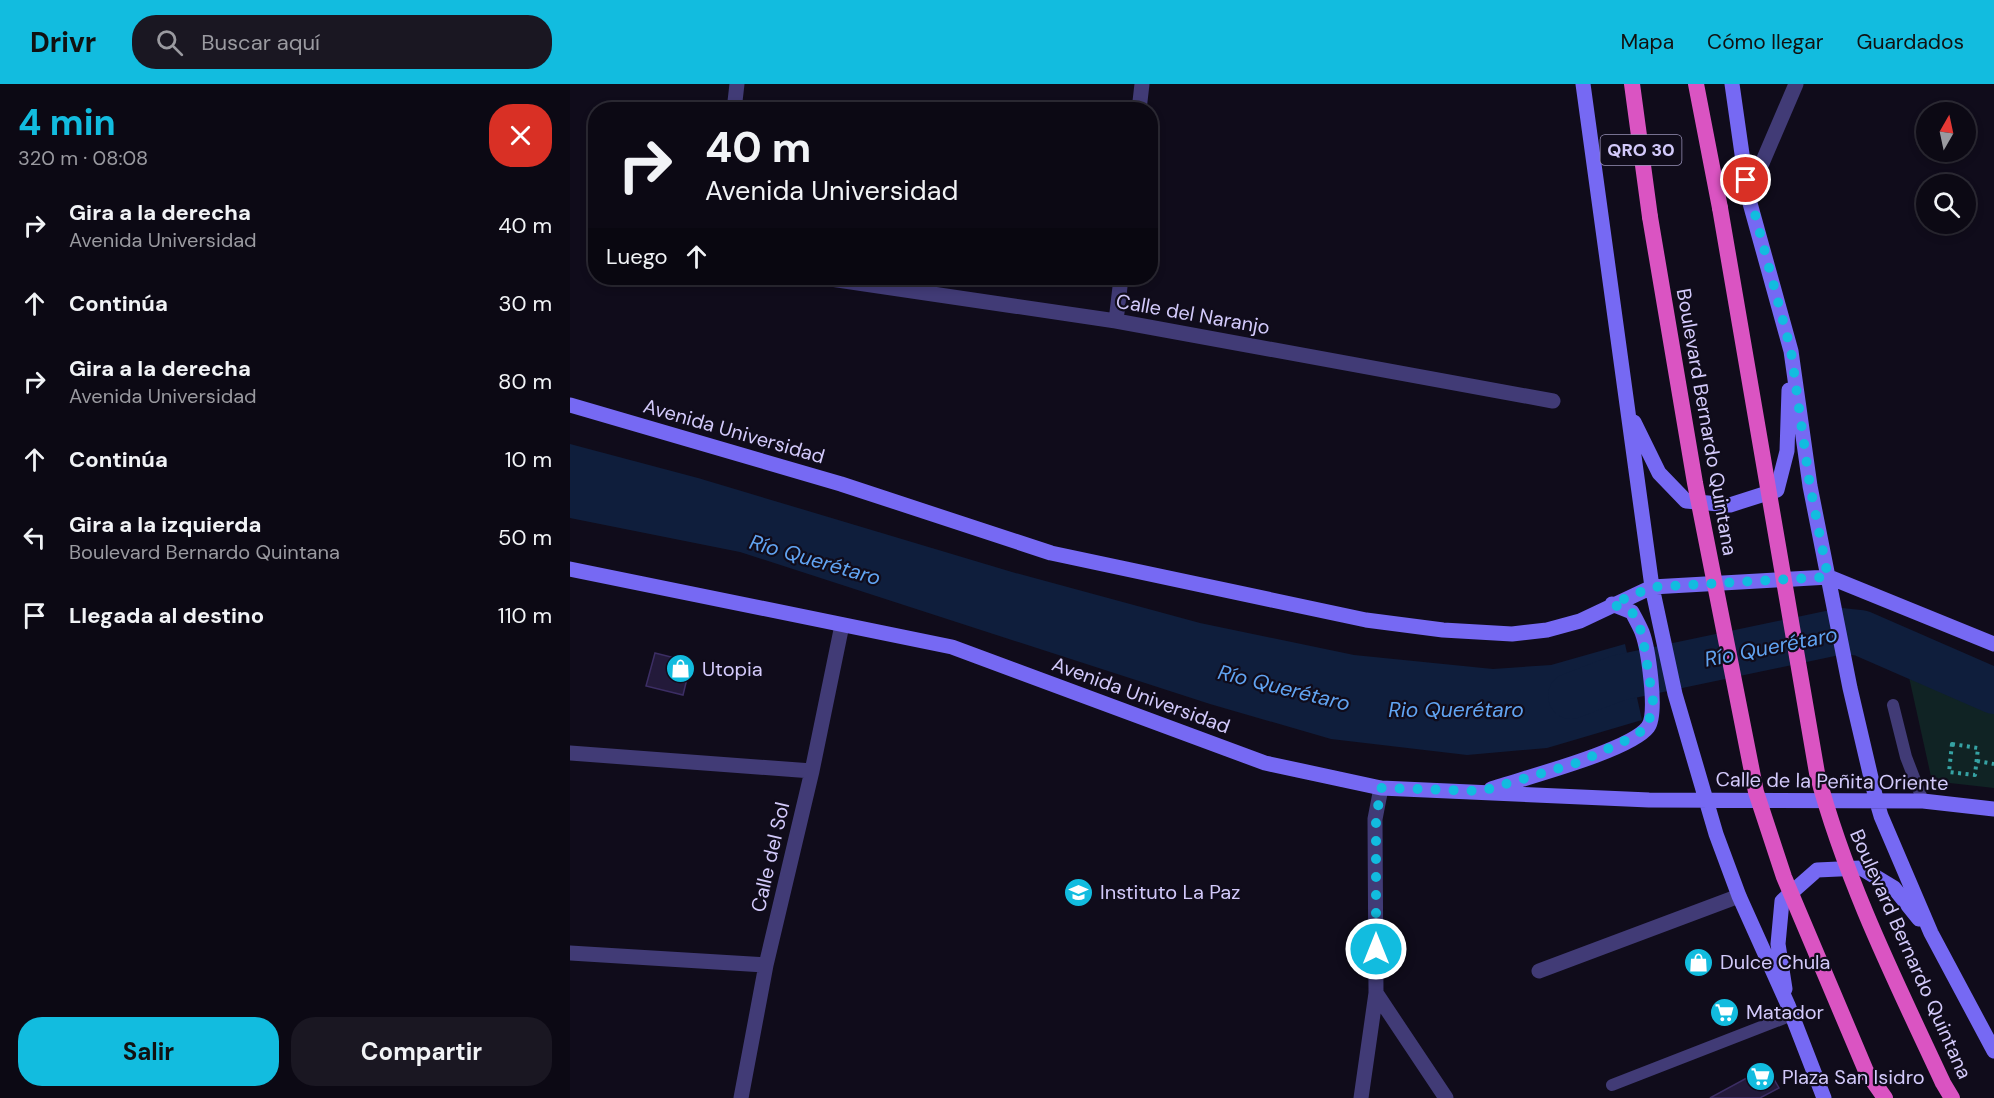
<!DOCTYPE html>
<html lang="es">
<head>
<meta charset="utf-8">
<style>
	body { margin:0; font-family:"DM Sans",sans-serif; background:#1a1722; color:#f1f3f6; height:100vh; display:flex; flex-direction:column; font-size:22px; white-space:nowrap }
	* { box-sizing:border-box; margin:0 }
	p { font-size:20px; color:#9a9aa0 }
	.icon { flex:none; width:33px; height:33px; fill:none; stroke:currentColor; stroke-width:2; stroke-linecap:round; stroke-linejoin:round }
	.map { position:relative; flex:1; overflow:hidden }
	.panel { display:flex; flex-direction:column; background:#0c0914; width:570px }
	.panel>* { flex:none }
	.hud { position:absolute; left:18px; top:18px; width:570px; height:183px; border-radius:24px; box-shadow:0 3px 9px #0003,0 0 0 2px #2c2a34; background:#0c0914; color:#f1f3f6; overflow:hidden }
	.needle { width:39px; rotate:9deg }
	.buttons { position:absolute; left:1346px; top:18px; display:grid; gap:12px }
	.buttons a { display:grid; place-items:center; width:60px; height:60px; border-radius:50%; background:#0c0914; box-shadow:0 3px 9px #0003,0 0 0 2px #2c2a34; font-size:30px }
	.pin { position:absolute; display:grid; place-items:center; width:51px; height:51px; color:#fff; margin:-26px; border:3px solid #fff; border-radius:50%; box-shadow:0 2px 6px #0007 }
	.me { position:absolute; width:66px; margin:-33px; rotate:0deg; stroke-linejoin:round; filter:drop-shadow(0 0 4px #0008) }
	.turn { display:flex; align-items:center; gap:21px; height:126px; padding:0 18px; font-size:27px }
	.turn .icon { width:78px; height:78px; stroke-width:2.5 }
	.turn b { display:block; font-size:42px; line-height:51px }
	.then { display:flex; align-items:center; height:57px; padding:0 18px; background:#0003; gap:12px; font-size:22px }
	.round { display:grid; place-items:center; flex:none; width:63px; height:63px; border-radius:24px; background:#1a1722 }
	.head { display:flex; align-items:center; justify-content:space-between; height:102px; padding:0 18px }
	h1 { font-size:36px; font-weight:700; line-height:45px; color:#12bcdf }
	.cta { display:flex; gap:12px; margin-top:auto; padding:12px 18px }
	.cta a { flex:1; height:69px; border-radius:24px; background:#12bcdf; color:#111; font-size:24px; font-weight:700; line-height:69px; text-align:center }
	.cta a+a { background:#1a1722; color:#f1f3f6 }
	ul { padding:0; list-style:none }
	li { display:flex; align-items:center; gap:18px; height:78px; padding:0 18px }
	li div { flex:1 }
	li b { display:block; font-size:22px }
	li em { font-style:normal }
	header { display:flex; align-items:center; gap:36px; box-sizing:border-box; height:84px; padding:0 30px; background:#12bcdf; color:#111 }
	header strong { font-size:28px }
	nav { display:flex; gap:33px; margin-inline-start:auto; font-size:21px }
	.search { width:420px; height:54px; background:#1a1722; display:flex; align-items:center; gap:15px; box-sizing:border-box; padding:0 21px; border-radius:24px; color:#9a9aa0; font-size:22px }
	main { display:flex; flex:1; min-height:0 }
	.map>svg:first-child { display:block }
</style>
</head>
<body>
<header>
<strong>Drivr</strong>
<div class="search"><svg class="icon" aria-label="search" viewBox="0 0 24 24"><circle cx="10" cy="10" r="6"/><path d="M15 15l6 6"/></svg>Buscar aquí</div>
<nav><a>Mapa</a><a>Cómo llegar</a><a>Guardados</a></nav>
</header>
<main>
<section class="panel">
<div class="head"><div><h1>4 min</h1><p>320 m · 08:08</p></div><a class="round" style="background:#d93025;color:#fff"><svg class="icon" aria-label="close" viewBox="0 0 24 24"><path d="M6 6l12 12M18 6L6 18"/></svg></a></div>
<ul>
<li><svg class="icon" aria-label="right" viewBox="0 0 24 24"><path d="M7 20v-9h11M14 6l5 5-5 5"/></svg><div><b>Gira a la derecha</b><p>Avenida Universidad</p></div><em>40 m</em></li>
<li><svg class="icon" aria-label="ahead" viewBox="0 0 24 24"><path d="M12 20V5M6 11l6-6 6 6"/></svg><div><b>Continúa</b></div><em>30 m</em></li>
<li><svg class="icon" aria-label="right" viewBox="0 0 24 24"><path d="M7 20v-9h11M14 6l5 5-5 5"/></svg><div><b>Gira a la derecha</b><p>Avenida Universidad</p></div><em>80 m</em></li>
<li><svg class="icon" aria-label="ahead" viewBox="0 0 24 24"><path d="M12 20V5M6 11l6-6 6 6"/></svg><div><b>Continúa</b></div><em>10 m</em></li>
<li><svg class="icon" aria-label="left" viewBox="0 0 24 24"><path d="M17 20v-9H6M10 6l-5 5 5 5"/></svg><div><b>Gira a la izquierda</b><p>Boulevard Bernardo Quintana</p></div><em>50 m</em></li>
<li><svg class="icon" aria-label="arrive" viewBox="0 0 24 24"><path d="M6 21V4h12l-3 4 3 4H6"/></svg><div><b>Llegada al destino</b></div><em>110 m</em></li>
</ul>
<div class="cta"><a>Salir</a><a>Compartir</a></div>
</section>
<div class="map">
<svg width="1424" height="1014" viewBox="0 0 1424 1014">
	<rect width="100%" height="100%" fill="#100c1b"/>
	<!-- green -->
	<path fill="#102324" d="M1337,584L1424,620V704L1362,697Z"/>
	<!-- water -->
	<path fill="#0f1e3c" d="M0,360L128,394L442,488L630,539L784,571L923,585L981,581L1055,560L1072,636L977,664L897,671L761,655L640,620L170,468L0,434Z"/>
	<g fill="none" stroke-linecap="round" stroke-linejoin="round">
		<!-- river -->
		<path stroke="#0f1e3c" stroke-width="46" d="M1001,612L1048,594L1272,547L1291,549L1424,607"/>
	</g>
	<!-- building -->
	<path fill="#231a3a" stroke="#3c2e64" stroke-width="1.5" d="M85,569L121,578L113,611L76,602Z
		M1197,983L1209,1004L1190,1014H1140Z"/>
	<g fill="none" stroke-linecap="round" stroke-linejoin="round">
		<!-- path -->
		<path stroke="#36a2a3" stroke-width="4" stroke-dasharray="3 4.5" stroke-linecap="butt" d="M1382,660L1408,664L1405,691L1379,688Z
			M1407,677L1424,680"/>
		<!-- service -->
		<path stroke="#413b76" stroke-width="12" d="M1323,621L1336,673L1353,717
			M1042,1001L1222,931"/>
		<!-- minor -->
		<path stroke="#413b76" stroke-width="15" d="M164,26L167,0
			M569,26L572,0
			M1178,112L1226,0
			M254,194L546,237L983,317
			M546,237L551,194
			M0,669L242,687
			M0,869L196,881
			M969,887L1169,812
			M806,909L876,1014
			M171,1014L196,881L242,687L272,541
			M791,1014L806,909L805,735L811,704"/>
		<!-- secondary -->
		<path stroke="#7669f3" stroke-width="15" d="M1013,0L1082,503L1105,610L1146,750L1169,812L1218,921L1254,1014
			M1162,0L1178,112L1221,267L1240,402L1280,604L1306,715L1311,732L1361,849L1424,967
			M0,321L271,400L481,469L796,536L873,546L942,550L977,546L1010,537L1082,503L1259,493L1424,560
			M1064,338L1089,389L1116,417L1160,421L1207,406L1217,367L1219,306
			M0,485L382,563L695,679L811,704L1079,716L1353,717L1424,725
			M921,705C953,694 1060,667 1078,643C1088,629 1078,564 1072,548C1069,541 1065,534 1062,528L1042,520
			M1215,905L1208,860L1212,817L1247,786L1291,784L1324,804L1349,835"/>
		<!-- trunk -->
		<path stroke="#da54c2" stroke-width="16" d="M1062,0L1080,133
			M1126,0L1150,124"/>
		<!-- trunk-bridge -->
		<path stroke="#da54c2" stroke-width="16" d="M1150,124L1247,689C1276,798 1326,898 1373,999L1382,1014
			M1080,133L1125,399L1186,708L1214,793L1296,987L1315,1014"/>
	</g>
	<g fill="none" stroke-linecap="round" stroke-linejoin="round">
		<!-- route -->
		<path stroke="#12bcdf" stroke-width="10" stroke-dasharray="0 18" d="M806,865V735L811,704L912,707L1010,678L1065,652L1078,642L1083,617L1072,549L1062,528L1042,520L1082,503L1258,493L1240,402L1221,267L1176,96"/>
	</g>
	<!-- icons -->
	<defs>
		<symbol id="shop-disc" viewBox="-11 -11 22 22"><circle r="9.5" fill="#12bcdf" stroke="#100c1b"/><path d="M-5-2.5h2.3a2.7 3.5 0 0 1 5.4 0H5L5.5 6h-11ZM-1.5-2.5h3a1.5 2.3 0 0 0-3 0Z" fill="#fff"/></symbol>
		<symbol id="school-disc" viewBox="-11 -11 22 22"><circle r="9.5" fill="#12bcdf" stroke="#100c1b"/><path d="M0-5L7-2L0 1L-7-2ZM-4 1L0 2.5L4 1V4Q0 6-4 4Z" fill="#fff"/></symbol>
		<symbol id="supermarket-disc" viewBox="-11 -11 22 22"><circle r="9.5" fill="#12bcdf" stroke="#100c1b"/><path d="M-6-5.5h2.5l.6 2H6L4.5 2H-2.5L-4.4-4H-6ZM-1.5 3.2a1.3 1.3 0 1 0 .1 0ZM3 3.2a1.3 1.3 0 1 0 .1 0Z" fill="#fff"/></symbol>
	</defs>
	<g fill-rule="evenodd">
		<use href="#shop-disc" x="94" y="568" width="33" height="33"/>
		<use href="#school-disc" x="492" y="792" width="33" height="33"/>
		<use href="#shop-disc" x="1112" y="862" width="33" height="33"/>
		<use href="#supermarket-disc" x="1138" y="912" width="33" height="33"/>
		<use href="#supermarket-disc" x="1174" y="976" width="33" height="33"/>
	</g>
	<g text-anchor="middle" stroke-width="4.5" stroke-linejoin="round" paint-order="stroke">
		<!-- shield labels -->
		<rect fill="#100c1b" stroke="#9891b8" stroke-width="1.5" x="1030.5" y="51" width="81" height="30" rx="4.5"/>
		<g font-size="18" font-weight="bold" fill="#d3cafb">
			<text x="1071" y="72">QRO 30</text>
		</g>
		<!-- street labels -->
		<g font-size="20" fill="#d3cafb" stroke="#100c1b">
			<text transform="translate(623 230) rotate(10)" y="7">Calle del Naranjo</text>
			<text transform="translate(1137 338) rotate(80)" y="7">Boulevard Bernardo Quintana</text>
			<text transform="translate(164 347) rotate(16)" y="7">Avenida Universidad</text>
			<text transform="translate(571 611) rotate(20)" y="7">Avenida Universidad</text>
			<text transform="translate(1262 697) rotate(1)" y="7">Calle de la Peñita Oriente</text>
			<text transform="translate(200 773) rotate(-77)" y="7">Calle del Sol</text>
			<text transform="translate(1341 870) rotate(66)" y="7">Boulevard Bernardo Quintana</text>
		</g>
		<!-- poi labels -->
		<g font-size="20" fill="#d3cafb" stroke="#100c1b" text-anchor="start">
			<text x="132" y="592">Utopia</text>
			<text x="530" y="815">Instituto La Paz</text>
			<text x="1150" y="885">Dulce Chula</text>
			<text x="1176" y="935">Matador</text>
			<text x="1212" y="1000">Plaza San Isidro</text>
		</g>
		<!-- water labels -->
		<g font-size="21" font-style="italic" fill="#61a4f2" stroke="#100c1b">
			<text transform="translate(245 476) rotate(16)" y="7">Río Querétaro</text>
			<text transform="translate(1201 563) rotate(-11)" y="7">Río Querétaro</text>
			<text transform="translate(714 604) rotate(14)" y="7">Río Querétaro</text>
			<text x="886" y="633">Rio Querétaro</text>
		</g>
	</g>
</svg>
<div class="buttons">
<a><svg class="needle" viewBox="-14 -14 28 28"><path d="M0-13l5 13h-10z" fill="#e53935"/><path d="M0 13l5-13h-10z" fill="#9a9aa0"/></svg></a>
<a><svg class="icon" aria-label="search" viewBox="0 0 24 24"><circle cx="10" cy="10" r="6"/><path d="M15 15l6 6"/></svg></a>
</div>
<div class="pin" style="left:1176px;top:96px;background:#d93025"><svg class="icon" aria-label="arrive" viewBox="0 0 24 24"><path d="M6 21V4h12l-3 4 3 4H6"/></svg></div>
<svg class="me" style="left:806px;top:865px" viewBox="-20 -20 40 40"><circle r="17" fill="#12bcdf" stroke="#fff" stroke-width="3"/><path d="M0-11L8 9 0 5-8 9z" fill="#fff"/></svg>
<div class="hud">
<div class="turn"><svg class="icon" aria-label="right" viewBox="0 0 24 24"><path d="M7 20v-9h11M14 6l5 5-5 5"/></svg><div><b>40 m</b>Avenida Universidad</div></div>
<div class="then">Luego<svg class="icon" aria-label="ahead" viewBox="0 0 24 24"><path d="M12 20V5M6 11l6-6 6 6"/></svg></div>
</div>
</div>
</main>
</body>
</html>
